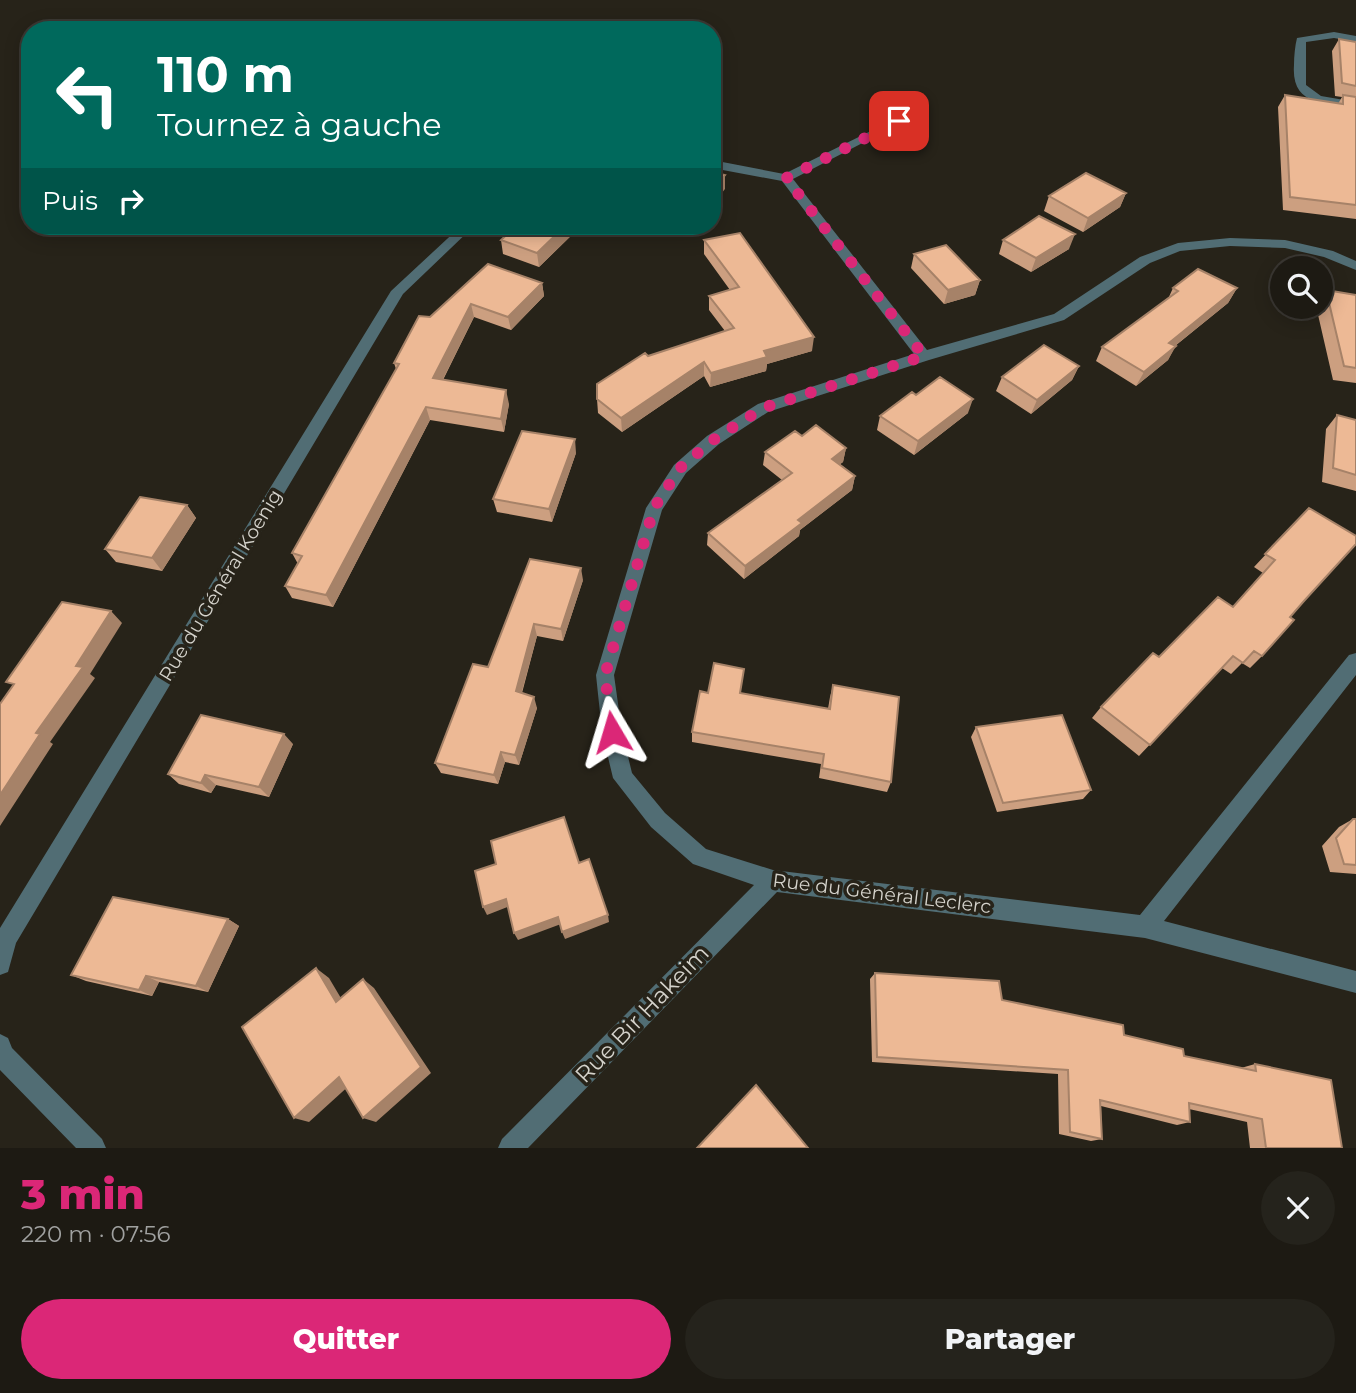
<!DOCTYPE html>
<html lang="fr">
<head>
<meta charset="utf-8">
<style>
	body { margin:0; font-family:Montserrat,sans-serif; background:#25231c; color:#f1f3f6; height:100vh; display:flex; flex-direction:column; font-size:26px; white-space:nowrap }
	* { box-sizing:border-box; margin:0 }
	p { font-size:23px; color:#a0a1a0 }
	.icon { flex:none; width:38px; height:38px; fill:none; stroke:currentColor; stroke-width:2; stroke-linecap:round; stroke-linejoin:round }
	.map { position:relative; height:1148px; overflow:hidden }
	.drawer { display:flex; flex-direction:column; background:#1d1a13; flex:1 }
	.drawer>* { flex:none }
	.guide { position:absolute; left:21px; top:21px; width:700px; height:214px; border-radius:28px; box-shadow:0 4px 18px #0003,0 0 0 2px #3b3833; background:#00695c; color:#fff; overflow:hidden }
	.controls { position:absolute; left:1270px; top:256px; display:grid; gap:14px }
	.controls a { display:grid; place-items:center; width:63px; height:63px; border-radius:50%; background:#1d1a13; box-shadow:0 4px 18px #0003,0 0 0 2px #3b3833; font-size:35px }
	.pin { position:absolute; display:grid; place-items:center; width:60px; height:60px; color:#fff; margin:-30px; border-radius:14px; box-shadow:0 4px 10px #0006 }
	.me { position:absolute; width:77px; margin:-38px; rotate:353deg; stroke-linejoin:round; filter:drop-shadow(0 0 5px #0008) }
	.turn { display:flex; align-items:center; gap:24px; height:147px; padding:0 21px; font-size:32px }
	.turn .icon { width:91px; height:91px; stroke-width:2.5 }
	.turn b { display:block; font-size:49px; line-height:60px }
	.then { display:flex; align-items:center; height:66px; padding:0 21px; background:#0003; gap:14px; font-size:26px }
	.round { display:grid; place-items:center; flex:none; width:74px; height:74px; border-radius:37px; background:#25231c }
	.head { display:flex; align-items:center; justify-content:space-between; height:119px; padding:0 21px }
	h1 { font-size:42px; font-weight:800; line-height:52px; color:#db2777 }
	.action { display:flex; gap:14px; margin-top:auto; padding:14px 21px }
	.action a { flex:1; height:80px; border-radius:42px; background:#db2777; color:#fff; font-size:28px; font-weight:800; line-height:80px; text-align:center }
	.action a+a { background:#25231c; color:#f1f3f6 }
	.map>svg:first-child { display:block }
</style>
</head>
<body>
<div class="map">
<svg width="1356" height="1148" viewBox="0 0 1356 1148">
	<rect width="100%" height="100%" fill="#272319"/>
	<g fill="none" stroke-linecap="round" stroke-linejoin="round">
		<!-- minor -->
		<path fill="#516d74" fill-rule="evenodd" d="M1334,32L1356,36V42L1334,38L1306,42V85L1321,96L1356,102V108C1325,103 1291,106 1294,65C1294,56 1295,46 1297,38Z
			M895,119L905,121L793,179L927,350L1054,314L1140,257L1178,243L1230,238L1285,240L1333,251L1356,261V270L1324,257L1285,248L1230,246L1180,251L1150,263L1064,320L929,360L768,412L719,444L686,473L662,510L614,675L622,732L632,773L665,813L706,849L773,870L1140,915L1349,655L1356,653V675L1164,921L1356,971V993L1145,938L777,892L528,1148H498L502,1139L754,885L693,864L651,827L613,778L602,732L596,675L646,508L674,465L707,436L758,404L914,354L782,181L712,168V160L784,174Z
			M461,226H474L403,294L16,943L8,972L0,975V928L391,291Z
			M0,1034L8,1038L12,1048L102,1139L106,1148H76L0,1070Z"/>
	</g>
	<!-- wall -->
	<path fill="#cc9f80" d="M1339,39L1356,42V219L1283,210L1278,107L1285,95L1338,104L1342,97L1335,96L1332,51Z
		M1126,193L1120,207L1083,232L1044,211L1049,196Z
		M516,226H581L539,267L503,254L501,240Z
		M704,240L812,351L767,364L766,371L710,387L704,376L622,432L598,413L597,399L648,356L725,331L709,310V296L730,290L704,254Z
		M1003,240L1069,249L1031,272L999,254Z
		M914,254L980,280L975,295L944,304L911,268Z
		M488,264L542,283L544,296L511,330L474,317L443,380L509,404L504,432L430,420L333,607L292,598L285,586L298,564L292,553L396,369L394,363L430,317Z
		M1173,288H1237L1228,303L1175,346L1168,360L1136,386L1096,361L1102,347L1168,299Z
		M1326,290L1356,295V383L1333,380L1316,306H1321V297Z
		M1079,366L1072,380L1031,414L996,391L1002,377Z
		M916,395L968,413L914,455L877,430L880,416Z
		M1337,415L1356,420V491L1322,482L1326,429Z
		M802,436L846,448L843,462L840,464L855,476L852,490L800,530L799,536L744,579L707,545L708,533L782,480L763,465L765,452Z
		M576,453L552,522L497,512L493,499Z
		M187,505L196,518L162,571L116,562L105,549Z
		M1309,508L1304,601L1290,617L1262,656L1250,668L1242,663L1231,674L1222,668L1139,756L1092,718L1101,707L1159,657L1233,607L1263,573L1254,567Z
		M583,580L563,641L537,636L522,693L537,708L519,765L505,762L498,784L441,773L435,763L488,667Z
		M833,685L891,782L887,792L819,778L821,764L692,742V732L708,693H741L828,709L830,697Z
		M976,727L1091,790L1083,799L997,812L971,737Z
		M293,744L269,797L216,785L211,793L179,784L168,774Z
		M1353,819H1356V874L1330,872L1322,846L1339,827Z
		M228,919L239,926L208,992L159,982L152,996L86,981L71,975Z
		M875,973L1002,1000L1124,1035L1184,1056L1241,1068L1255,1064L1342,1148H1250L1247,1122L1189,1109L1190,1122L1177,1125L1101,1106L1102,1139L1091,1141L1059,1134L1058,1074L872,1062L870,979Z"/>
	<!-- shaded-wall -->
	<path fill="#a68268" d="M725,175V189L712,205V191Z
		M1126,193L1120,207L1083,232L1088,218Z
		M565,226H581L539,267L537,253Z
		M1075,234L1069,249L1031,272L1036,258Z
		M980,280L975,295L944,304L948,290Z
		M542,283L544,296L511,330L508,317Z
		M1237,288L1228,303L1161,357L1169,343Z
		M471,304L474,317L437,391L433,378Z
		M814,337L812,351L767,364L766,371L710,387L711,373L764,351Z
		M1176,346L1168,360L1136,386L1144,372Z
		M704,362V376L622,432L621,418Z
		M1079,366L1072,380L1031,414L1037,400Z
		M506,390L509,404L504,432L501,419Z
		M973,399L968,413L914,455L918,441Z
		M426,407L430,420L333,607L326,595Z
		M575,439L576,453L552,522L549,509Z
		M846,448L843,462L830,472L832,459Z
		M855,476L852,490L800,530L799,536L744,579L745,566L798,520Z
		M187,505L196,518L162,571L152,558Z
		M581,568L583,580L563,641L561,629Z
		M111,611L122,623L90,674L95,678L50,742L53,744L0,826V795L76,666Z
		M534,624L537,636L519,702L516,691Z
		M534,697L537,708L519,765L515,755Z
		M284,734L293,744L269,797L259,787Z
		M501,752L505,762L498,784L494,775Z
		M205,775L216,785L211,793L201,783Z
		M506,899L510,906L487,915L483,907Z
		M608,915L609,922L565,939L562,932Z
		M558,917L561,924L518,940L514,933Z
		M228,919L239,926L208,992L196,986Z
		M316,968L329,978L348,1010L336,1002Z
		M146,976L159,982L152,996L139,990Z
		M363,979L374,988L431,1073L376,1122L363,1118Z
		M339,1077L352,1083L309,1122L294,1118Z"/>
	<!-- building -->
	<path fill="#edb995" stroke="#a68268" stroke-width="2" d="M1339,39L1356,42V86L1342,83Z
		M1285,95L1343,104V95L1356,97V205L1290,197Z
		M712,172L725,175L712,191Z
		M1086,173L1126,193L1088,218L1049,196Z
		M1039,216L1075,234L1036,258L1003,240Z
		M516,226H565L537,253L501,240Z
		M740,233L814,337L764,351L767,357L711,373L704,362L621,418L597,399V384L645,353L648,356L734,328L709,296L739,287L704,240Z
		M946,245L980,280L948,290L914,254Z
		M488,264L542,283L508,317L471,304L433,378L506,390L501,419L426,407L326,595L285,586L302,556L292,553L399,364L394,363L419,316L430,317Z
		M1198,269L1237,288L1169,343L1176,346L1144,372L1102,347L1178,291L1173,288Z
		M1326,290L1356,295V368L1344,366Z
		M1044,345L1079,366L1037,400L1002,377Z
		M940,377L973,399L918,441L880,416L912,392L916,395Z
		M1337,415L1356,420V475L1333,468Z
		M816,425L846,448L832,459L855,476L798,520L802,523L745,566L708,533L792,473L765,452L795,431L802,436Z
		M522,431L575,439L549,509L493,499Z
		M140,497L187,505L152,558L105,549Z
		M1309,508L1356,536V544L1304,601L1290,617L1294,620L1262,656L1254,651L1243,663L1233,656L1150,745L1101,707L1153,653L1159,657L1218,597L1233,607L1275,560L1265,554Z
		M530,559L581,568L561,629L534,624L516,691L534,697L515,755L501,752L494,775L435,763L473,664L488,667Z
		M62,602L111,611L76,666L83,667L36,733L40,734L0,795V704L14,684L6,682Z
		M714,663L744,669L740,693L830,709L833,685L899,697L891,782L822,768L824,754L692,732L700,691L708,693Z
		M201,715L284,734L259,787L205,775L201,783L168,774Z
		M1062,715L1091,790L1003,803L976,727Z
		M564,817L579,863L589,859L608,915L562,932L558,917L514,933L506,899L483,907L475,871L496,864L491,841Z
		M1353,819H1356V865L1344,864L1336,838Z
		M113,897L228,919L196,986L146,976L139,990L71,975Z
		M316,968L336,1002L363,979L421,1067L363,1118L339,1077L294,1118L242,1027Z
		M875,973L999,981L1002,1000L1123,1025L1124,1035L1183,1049L1184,1056L1256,1071L1255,1064L1331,1080L1342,1148H1266L1262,1119L1189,1103L1190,1122L1100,1100L1102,1139L1070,1132L1068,1070L877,1057Z
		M756,1085L808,1148H697Z"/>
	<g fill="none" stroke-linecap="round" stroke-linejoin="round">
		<!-- route -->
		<path stroke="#db2777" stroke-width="12" stroke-dasharray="0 21.6" d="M612,732L605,675L654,508L680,468L713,440L763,408L924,356L786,178L899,121"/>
	</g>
	<g text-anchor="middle" stroke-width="7" stroke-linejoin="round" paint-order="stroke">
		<!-- street labels -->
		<g font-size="19" fill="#d4d2cb" stroke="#272319">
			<text transform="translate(220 585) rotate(-59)" y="7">Rue du Général Koenig</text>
			<text transform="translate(882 893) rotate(7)" y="7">Rue du Général Leclerc</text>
		</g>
		<!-- near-street labels -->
		<g font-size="23" fill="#d4d2cb" stroke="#272319">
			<text transform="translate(642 1014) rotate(-46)" y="8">Rue Bir Hakeim</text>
		</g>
	</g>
</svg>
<div class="controls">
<a><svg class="icon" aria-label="search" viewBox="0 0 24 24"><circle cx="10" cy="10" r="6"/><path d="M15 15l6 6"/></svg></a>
</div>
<div class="pin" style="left:899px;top:121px;background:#d93025"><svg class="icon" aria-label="arrive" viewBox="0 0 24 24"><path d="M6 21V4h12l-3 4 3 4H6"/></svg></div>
<svg class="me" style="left:612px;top:732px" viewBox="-20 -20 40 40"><path d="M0-17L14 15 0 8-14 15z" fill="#db2777" stroke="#fff" stroke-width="4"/></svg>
<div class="guide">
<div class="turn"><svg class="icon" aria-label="left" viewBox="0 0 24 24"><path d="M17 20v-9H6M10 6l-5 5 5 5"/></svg><div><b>110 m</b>Tournez à gauche</div></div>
<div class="then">Puis<svg class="icon" aria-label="right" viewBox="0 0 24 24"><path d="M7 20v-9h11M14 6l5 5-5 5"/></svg></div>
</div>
</div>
<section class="drawer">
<div class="head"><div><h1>3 min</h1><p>220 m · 07:56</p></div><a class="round"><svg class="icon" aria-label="close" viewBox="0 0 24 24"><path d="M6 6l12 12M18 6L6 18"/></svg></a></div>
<div class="action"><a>Quitter</a><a>Partager</a></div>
</section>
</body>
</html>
